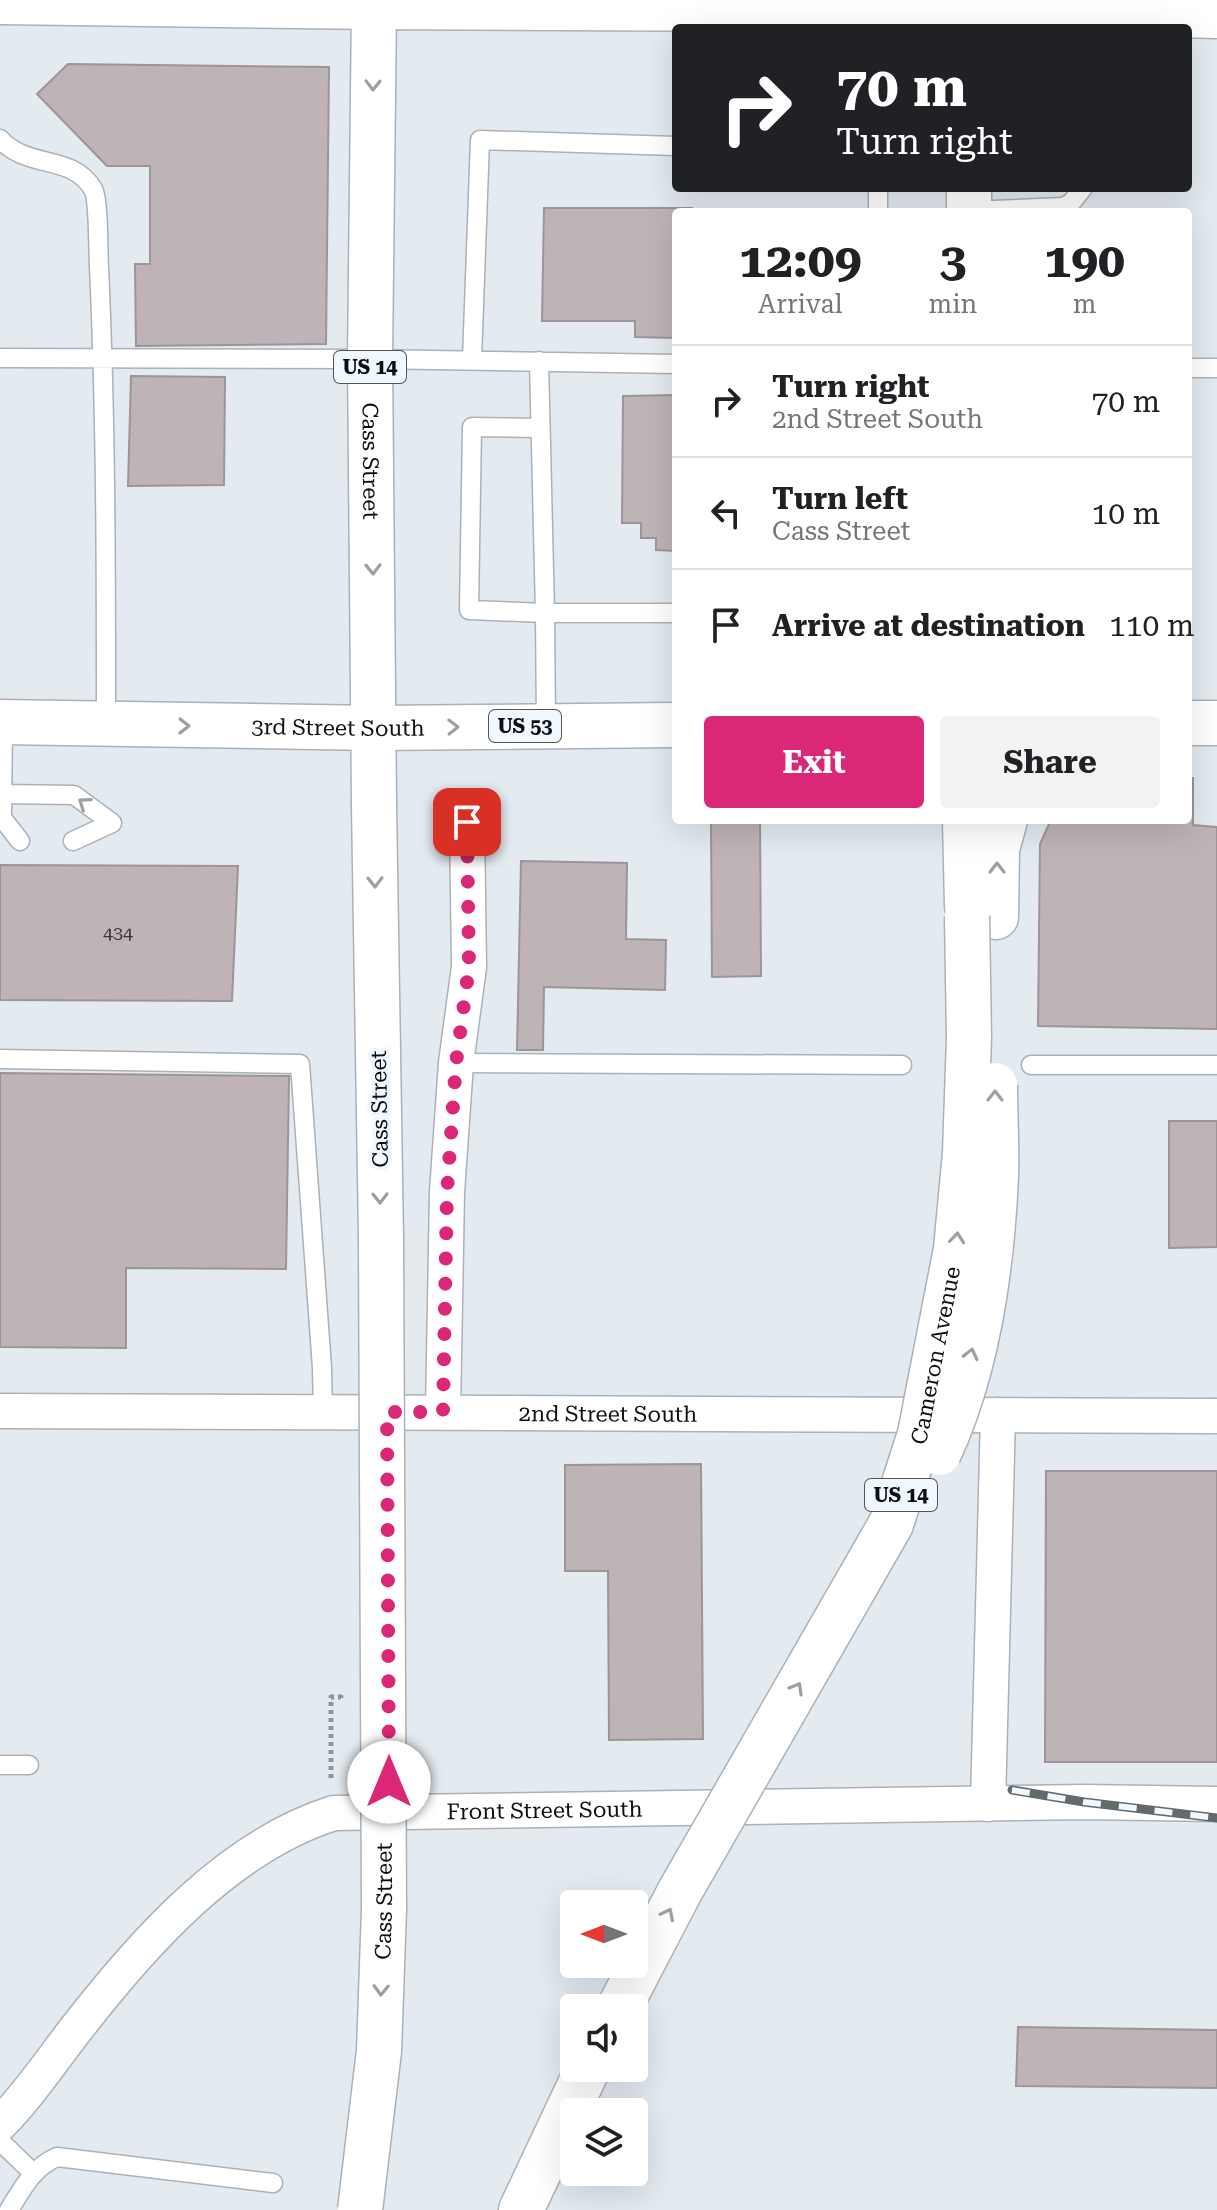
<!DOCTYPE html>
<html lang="en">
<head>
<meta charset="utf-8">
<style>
	body { margin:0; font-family:"Roboto Serif",serif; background:#f2f2f2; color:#202124; height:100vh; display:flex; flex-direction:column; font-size:30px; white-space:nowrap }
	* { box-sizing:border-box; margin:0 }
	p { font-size:26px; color:#757577 }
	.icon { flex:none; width:44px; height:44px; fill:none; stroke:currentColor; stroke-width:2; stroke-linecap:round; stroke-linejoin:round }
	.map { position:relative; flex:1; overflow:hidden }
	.side { position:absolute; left:672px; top:208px; width:520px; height:616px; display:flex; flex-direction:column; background:#fff; border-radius:8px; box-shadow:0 8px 32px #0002 }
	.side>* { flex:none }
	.banner { position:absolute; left:672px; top:24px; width:520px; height:168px; border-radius:8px; box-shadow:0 8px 32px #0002; background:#202124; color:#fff; overflow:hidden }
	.needle { width:52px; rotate:270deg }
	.tools { position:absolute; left:560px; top:1890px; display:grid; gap:16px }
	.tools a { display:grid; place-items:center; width:88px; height:88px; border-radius:8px; background:#fff; box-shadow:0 8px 32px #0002; font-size:40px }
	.pin { position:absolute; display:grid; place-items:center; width:68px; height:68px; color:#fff; margin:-34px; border-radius:16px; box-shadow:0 4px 12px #0006 }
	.me { position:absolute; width:88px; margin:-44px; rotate:0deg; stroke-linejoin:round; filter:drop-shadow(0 0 6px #0008) }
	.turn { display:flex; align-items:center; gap:28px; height:168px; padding:0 32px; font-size:36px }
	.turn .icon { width:104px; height:104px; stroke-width:2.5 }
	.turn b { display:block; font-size:56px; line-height:68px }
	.eta { display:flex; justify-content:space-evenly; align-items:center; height:136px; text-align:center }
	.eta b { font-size:48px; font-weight:700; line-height:56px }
	.primary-button { display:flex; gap:16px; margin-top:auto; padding:16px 32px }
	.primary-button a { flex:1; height:92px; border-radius:8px; background:#db2777; color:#fff; font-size:32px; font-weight:700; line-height:92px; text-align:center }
	.primary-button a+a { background:#f2f2f2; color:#202124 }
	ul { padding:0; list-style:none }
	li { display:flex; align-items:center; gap:24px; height:112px; padding:0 32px; border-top:2px solid #e0e0e0 }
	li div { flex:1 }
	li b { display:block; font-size:30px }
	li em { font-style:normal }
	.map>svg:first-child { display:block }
</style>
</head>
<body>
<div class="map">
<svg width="1217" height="2210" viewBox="0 0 1217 2210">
	<rect width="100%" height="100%" fill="#e3eaf0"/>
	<!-- building -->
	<path fill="#beb4b8" stroke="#9d9498" stroke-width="2" d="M68,64L329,67L326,344L136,346L135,264H150V166H107L37,94Z
		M544,208H692V212H676V338L635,337V321H542Z
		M131,376L225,377L224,485L128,486Z
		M676,395V551L656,550V538H641V523H622L623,396Z
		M1188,778H1193V825L1217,827V1029L1038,1026L1040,844L1049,824L1052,820H1188Z
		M711,820H760L761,976L712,977Z
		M521,861L627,863L626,939L666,940L665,990L544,987L543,1050H517Z
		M0,865L238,866L232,1001L0,1000Z
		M0,1073L289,1076L286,1269L126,1268V1348L0,1347Z
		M1169,1121H1217V1247L1169,1248Z
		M701,1464L703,1739L609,1740L608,1571H565V1465Z
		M1046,1471H1217V1762H1045Z
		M1018,2027L1217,2030V2088L1016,2086Z"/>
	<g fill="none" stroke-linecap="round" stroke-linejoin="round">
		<defs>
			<path id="service" d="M0,139C28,170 71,153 93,189C99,199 98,253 99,267C106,420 106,572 106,724
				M969,211L1063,207L1071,203L1083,188
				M878,212V188
				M0,358L370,359L676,364
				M472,360L480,140L676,146
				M539,361L545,613H676
				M1188,368H1217
				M540,428L472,427L469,610L545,613L546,726
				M3,722L2,818L20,841
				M2,794L74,795L112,823L73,841
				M0,1059L300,1064L322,1368L323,1412
				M456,1063L902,1065
				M1031,1065H1217
				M0,1765H29
				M0,2141L33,2173
				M9,2210C23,2188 32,2168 57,2157L273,2183"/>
			<g id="minor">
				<path id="s1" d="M0,1411L1217,1416"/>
				<path d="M443,1412L447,1192L456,1063L469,967L467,822"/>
				<path d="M988,1804L998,1415"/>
				<path id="s2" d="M0,2124C28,2096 51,2061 76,2029C142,1944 228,1846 334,1813L1084,1802L1217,1804"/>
			</g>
			<g id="primary">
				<path id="s3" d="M374,7L370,359L374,804"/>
				<path d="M969,212V188"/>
				<path d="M965,820L967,906"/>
				<path d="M996,917L997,849L1005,820"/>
				<path d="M521,2210L588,2068"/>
			</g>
			<g id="trunk">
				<path d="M0,2L374,7L969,10L1217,16"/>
				<path id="s4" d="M0,722L375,728L676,725"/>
				<path d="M1188,723H1217"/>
			</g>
		</defs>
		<!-- service casing -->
		<use href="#service" stroke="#abb1b8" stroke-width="21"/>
		<!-- minor casing -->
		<use href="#minor" stroke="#abb1b8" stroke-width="37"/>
		<!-- primary casing -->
		<use href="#primary" stroke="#abb1b8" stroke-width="47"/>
		<!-- trunk casing -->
		<use href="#trunk" stroke="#abb1b8" stroke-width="47"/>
		<!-- path -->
		<path stroke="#8e9398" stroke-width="5" stroke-dasharray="4 4" stroke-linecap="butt" d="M331,1778V1697H341V1699"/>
		<!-- service -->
		<use href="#service" stroke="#fff" stroke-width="18"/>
		<!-- minor -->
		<use href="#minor" stroke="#fff" stroke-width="34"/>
		<!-- primary -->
		<use href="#primary" stroke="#fff" stroke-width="44"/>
		<!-- trunk -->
		<use href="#trunk" stroke="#fff" stroke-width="44"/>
		<defs>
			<path id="rail" d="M1012,1790L1084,1802L1217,1818"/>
		</defs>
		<!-- rail casing -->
		<use href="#rail" stroke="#64696c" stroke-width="9"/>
		<!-- rail -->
		<use href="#rail" stroke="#f0f7fe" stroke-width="6" stroke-dasharray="18" stroke-linecap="butt"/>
		<defs>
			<g id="primary-bridge">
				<path d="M939,1453C977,1371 992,1267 996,1177C997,1147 995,1116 995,1085"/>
				<path id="s5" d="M619,2008L680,1891L891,1524L920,1434L956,1249L965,1153L969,1038L967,916"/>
				<path id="s6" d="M360,2210L379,2051L384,1909L381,1239L374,804"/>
			</g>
		</defs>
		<!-- primary-bridge casing -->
		<use href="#primary-bridge" stroke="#abb1b8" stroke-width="47" stroke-linecap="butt"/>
		<!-- primary-bridge -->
		<use href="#primary-bridge" stroke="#fff" stroke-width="44"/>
	</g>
	<!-- one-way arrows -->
	<defs><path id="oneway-chevron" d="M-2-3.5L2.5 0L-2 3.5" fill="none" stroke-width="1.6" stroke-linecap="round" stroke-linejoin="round" transform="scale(2)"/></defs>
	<g stroke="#9e9fa0">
		<use href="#oneway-chevron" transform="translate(373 85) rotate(91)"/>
		<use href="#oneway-chevron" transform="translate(373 569) rotate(89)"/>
		<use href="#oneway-chevron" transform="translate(184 726) rotate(1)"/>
		<use href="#oneway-chevron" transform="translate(453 727) rotate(-1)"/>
		<use href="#oneway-chevron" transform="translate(84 803) rotate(-145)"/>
		<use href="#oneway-chevron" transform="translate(997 868) rotate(-90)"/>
		<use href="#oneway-chevron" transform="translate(375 882) rotate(89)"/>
		<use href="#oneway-chevron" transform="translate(995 1096) rotate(-90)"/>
		<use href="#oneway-chevron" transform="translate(380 1198) rotate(89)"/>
		<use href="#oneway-chevron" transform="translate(957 1238) rotate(-84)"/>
		<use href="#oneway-chevron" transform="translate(971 1354) rotate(-77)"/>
		<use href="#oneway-chevron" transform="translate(797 1688) rotate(-60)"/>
		<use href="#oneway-chevron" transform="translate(668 1914) rotate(-63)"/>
		<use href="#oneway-chevron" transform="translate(381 1990) rotate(92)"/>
	</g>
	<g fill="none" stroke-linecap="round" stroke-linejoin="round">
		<!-- route -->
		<path stroke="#db2777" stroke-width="14" stroke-dasharray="0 25.2" d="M389,1782L387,1412H443L447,1192L456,1063L469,967L467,822"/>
	</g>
	<g text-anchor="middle" stroke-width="8" stroke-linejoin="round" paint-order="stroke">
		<!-- number labels -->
		<g font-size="18" fill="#38383b">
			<text x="118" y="939">434</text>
		</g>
		<!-- shield labels -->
		<g fill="#f0f7fe" stroke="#505558" stroke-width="2">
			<rect x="334" y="351" width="72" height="32" rx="6"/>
			<rect x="489" y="710" width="72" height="32" rx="6"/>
			<rect x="865" y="1479" width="72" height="32" rx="6"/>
		</g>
		<g font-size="20" font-weight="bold" fill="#0c0f11">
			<text x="370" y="374">US 14</text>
			<text x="525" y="733">US 53</text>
			<text x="901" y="1502">US 14</text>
		</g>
		<!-- street labels -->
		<g font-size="22" fill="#0c0f11" stroke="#f0f7fe">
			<text dy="8" stroke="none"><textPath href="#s3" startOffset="454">Cass Street</textPath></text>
			<text dy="8" stroke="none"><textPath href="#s4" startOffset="338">3rd Street South</textPath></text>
			<text transform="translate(379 1109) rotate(-91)" y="8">Cass Street</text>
			<text dy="8" stroke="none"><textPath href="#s5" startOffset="730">Cameron Avenue</textPath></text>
			<text dy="8" stroke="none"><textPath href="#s1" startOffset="608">2nd Street South</textPath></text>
			<text dy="8" stroke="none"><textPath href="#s2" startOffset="674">Front Street South</textPath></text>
			<text dy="8" stroke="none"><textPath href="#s6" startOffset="310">Cass Street</textPath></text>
		</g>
	</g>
</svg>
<div class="tools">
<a><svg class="needle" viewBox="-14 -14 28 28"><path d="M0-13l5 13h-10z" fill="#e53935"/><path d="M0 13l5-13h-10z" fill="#757577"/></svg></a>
<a><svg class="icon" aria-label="sound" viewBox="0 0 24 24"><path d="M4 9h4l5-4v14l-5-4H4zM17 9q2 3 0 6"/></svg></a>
<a><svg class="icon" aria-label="layers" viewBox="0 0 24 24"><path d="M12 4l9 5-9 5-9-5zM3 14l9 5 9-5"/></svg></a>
</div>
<div class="pin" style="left:467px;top:822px;background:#d93025"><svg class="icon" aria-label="arrive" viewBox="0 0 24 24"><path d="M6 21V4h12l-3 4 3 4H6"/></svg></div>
<svg class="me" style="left:389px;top:1782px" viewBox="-20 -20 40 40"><circle r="19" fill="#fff"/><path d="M0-13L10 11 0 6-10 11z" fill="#db2777"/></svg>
<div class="banner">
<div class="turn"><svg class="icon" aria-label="right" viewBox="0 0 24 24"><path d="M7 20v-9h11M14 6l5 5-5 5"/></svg><div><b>70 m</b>Turn right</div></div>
</div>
<section class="side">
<div class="eta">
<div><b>12:09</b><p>Arrival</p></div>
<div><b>3</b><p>min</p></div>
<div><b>190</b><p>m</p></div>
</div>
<ul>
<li><svg class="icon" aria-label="right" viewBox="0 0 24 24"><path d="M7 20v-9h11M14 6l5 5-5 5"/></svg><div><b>Turn right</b><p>2nd Street South</p></div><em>70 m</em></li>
<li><svg class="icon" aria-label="left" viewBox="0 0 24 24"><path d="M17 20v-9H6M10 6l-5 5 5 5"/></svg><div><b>Turn left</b><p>Cass Street</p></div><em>10 m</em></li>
<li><svg class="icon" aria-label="arrive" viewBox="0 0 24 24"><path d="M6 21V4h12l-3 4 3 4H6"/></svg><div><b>Arrive at destination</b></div><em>110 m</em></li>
</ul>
<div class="primary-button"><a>Exit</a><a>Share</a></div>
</section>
</div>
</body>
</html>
